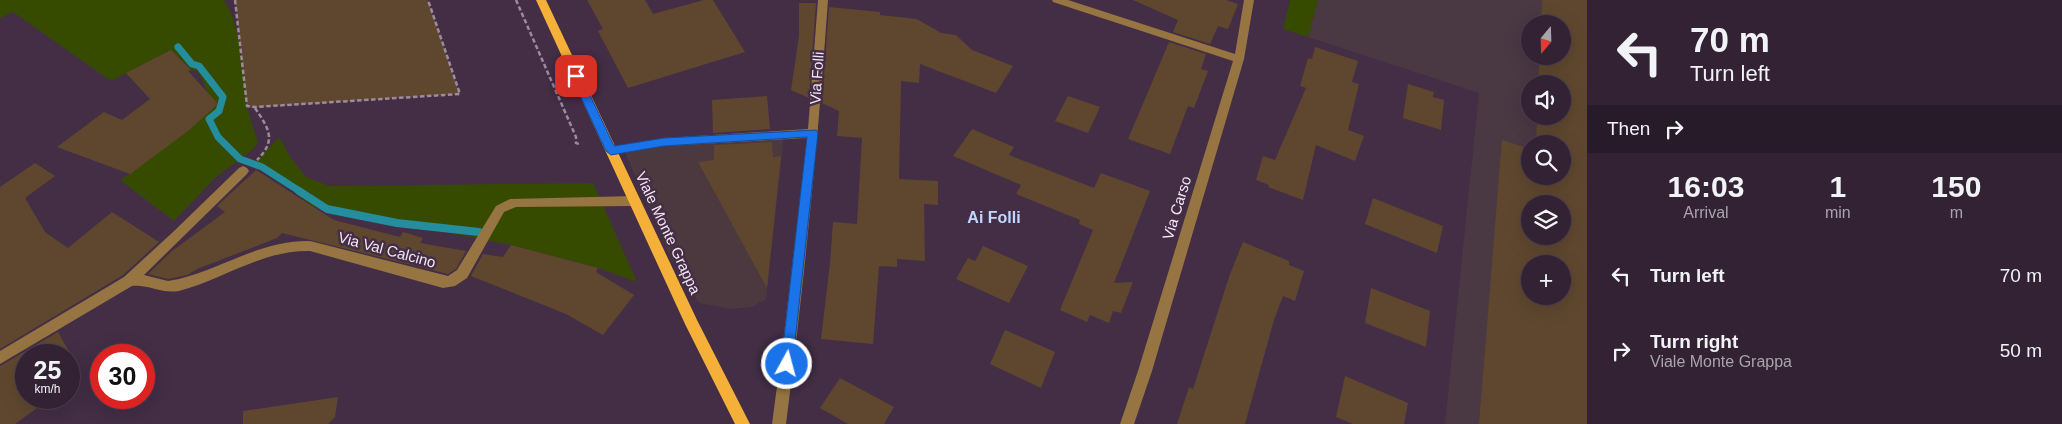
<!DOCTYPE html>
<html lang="en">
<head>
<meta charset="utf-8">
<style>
	body { margin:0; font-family:Helvetica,sans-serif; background:#3d2f40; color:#f1f3f6; height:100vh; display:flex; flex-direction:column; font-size:19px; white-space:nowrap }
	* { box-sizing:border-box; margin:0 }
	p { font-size:16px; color:#a8a4ac }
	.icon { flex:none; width:28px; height:28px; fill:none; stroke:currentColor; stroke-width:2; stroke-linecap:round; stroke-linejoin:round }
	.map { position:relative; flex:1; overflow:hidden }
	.sheet { display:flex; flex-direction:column; background:#322234; width:475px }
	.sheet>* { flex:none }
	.hud { background:#322234; color:#f1f3f6; overflow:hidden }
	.needle { width:32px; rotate:199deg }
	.buttons { position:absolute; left:1521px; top:15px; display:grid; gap:10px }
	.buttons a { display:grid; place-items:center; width:50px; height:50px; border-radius:50%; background:#322234; box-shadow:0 5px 20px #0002,0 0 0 1px #4d3f4f; font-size:25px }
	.speed { position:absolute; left:15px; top:344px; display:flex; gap:10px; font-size:25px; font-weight:700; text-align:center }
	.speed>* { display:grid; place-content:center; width:65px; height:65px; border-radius:50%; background:#322234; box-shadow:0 5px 20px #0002,0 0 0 1px #4d3f4f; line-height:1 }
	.speed small { font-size:12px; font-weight:400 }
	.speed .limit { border:8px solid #d22; background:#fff; color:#111 }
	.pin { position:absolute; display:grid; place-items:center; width:42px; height:42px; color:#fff; margin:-21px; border-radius:10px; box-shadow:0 2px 8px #0006 }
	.me { position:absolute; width:55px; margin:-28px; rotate:7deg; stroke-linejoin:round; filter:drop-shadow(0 0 4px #0008) }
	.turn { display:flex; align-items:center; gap:18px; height:105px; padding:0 20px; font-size:22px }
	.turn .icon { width:65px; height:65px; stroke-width:2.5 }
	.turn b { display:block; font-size:35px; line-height:42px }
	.then { display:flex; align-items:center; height:48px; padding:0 20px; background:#0003; gap:10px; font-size:19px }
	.eta { display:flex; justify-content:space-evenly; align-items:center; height:85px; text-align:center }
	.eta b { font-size:30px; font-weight:800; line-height:35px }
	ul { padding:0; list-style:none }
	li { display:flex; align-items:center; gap:15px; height:75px; padding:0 20px }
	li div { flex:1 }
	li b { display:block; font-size:19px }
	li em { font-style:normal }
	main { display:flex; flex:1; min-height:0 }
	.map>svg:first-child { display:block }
</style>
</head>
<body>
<main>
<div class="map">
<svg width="1587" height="424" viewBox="0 0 1587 424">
	<rect width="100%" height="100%" fill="#432e45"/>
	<!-- commercial -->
	<path fill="#4c383f" d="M784,135L766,299L752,307L731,309L699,303L670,256L622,146Z"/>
	<!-- industrial -->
	<path fill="#4a3843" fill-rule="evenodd" d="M1318,0H1587V424H1445L1479,93L1308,37ZM1530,24H1562V56H1530ZM1530,84H1562V116H1530ZM1530,144H1562V176H1530ZM1530,204H1562V236H1530ZM1530,264H1562V296H1530Z"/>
	<!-- green -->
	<path fill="#374b00" d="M0,0H224C243,28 241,72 247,105C249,117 254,130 258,142L253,149L215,178L174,221L120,180L130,174L209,95L198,71L191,70L171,50L111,81L13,12L0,18Z
		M1290,0H1318L1308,37L1283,29Z
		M279,137L291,158L306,177L329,186L593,183L637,282L598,268L511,245L312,206L262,167L254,164Z"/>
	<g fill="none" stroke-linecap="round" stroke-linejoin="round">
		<!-- stream-far1 -->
		<path stroke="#248e9e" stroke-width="7" d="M178,47L192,64L199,66L223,97L219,111L209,119L218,137L240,159L262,167L301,192"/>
		<!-- stream -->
		<path stroke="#248e9e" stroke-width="8" d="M299,191L327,209L397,223L479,232"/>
	</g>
	<!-- building -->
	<path fill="#5f472f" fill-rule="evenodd" d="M235,0H428L460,94L247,108Z
		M587,0H645L653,14L704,0H713L745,52L628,88L598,31L603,29Z
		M1133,0H1226L1238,4L1228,29L1218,26L1210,44L1173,32L1178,20Z
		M1542,0H1587V424H1479L1502,140L1530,149V176H1562V144H1536L1537,116H1562V84H1538L1540,56H1562V24H1541ZM1530,204H1562V236H1530ZM1530,264H1562V296H1530Z
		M799,3H816L809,98L791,90L799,36Z
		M829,7L880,12V15L917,19L941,33L956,35L972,50L1013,66L996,93L920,64L919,83L901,81L899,179L938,181V205L924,204L925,261L897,259V267L879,266L873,344L821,339L830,263L833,222L857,224L862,138L837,136L839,111L822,103Z
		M1169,42L1206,54L1201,69L1208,71L1194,108L1188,106L1170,154L1128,139Z
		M1315,47L1358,61L1352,82L1359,84L1348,130L1364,136L1355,161L1316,145L1303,200L1268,187L1269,185L1256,180L1263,156L1275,160L1306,88L1300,86L1308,58L1312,59Z
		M171,50L191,70L188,71L218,104L188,131L130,174L57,147L104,112L122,120L150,99L126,73Z
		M1408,84L1434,92L1433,97L1444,100L1441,130L1403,118Z
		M767,96L770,129L713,133L712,100Z
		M1068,96L1100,107L1088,133L1055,121Z
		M972,129L1014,147L1009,155L1094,188L1101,173L1150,191L1114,283L1133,282L1121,313L1113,311L1109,323L1090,315L1087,322L1060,310L1093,230L1079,224L1080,220L1016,194L1021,185L953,156Z
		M772,142L773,157L781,156L767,288L698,162L714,160V145Z
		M35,163L55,176L25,198L45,232L68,248L112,212L159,242L123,275L0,349V187Z
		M256,170L334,220L400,237L403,232L423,238L420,243L466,251L456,269L448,274L282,233L277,238L197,269L187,275L168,279L148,274L172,251L225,212L217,206Z
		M1373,198L1443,226L1437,253L1365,224Z
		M1243,242L1289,261V265L1304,271L1295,301L1283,296L1274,320L1245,424H1177L1189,387L1193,389L1230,274Z
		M511,245L598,268L596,272L634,295L603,335L566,314L471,276L483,254L503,257Z
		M983,246L1028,266L1009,303L956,279L968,258L975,261Z
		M1371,288L1430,311L1426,347L1365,323Z
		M1005,330L1055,352L1041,388L990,364Z
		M58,332L71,355H26V398H51L15,424H0V366Z
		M1345,376L1408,403L1404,424H1353L1336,417Z
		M840,378L894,407L884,424H848L820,408Z
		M338,397L335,417L328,424H243V411Z"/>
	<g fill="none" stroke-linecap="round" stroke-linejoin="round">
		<!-- path -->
		<path stroke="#9c8b9e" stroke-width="2.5" stroke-dasharray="4.5 2.5" stroke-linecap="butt" d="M235,0L247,106L255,107L460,94L428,0
			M516,0L576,137V143L580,144
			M255,108C269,129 277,140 257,160"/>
		<!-- minor -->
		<path fill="#967542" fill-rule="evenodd" d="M818,0H828C818,142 804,283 786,424H772L785,326L807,138L664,146L611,155L605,151L611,147L664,138L808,129Z
			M1052,0H1068L1235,54L1244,0H1254L1244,59L1152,371L1134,424H1120L1138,371L1233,61L1053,2Z
			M243,166L247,168L249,171L247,174L144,275L168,281L179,279C224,268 261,240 310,241L448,276L457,270L496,206L510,199L635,196L639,198L641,201L639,204L635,206L516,207L504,212L467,278L455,286L443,288L310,251C262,250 224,279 179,291C162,294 148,284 132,286L0,364V351L124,277L173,232L239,168Z"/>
		<!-- major -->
		<path fill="#f5b039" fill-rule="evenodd" d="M536,0H546L697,320L750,424H735L685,324Z"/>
	</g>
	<!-- route -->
	<path fill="#1a73e8" stroke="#114b97" d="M576,73L581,76L614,146L664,138L816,130L818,133L792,368L787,369L783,368L781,364L807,137L664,146L611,155L606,151L571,76Z"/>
	<g text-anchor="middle" stroke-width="5" stroke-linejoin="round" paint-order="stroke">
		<!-- street labels -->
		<g font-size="15" fill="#f4e6f5" stroke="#432e45">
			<text transform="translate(817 78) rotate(-86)" y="5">Via Folli</text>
			<text transform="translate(1177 208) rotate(-73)" y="5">Via Carso</text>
			<text transform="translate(668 233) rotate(65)" y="5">Viale Monte Grappa</text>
			<text transform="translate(387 250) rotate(15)" y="5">Via Val Calcino</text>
		</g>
		<!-- neighbourhood labels -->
		<g font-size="16" font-weight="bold" fill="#c0d8ff" stroke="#432e45">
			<text x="994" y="223">Ai Folli</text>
		</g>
	</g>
</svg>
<div class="buttons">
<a><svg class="needle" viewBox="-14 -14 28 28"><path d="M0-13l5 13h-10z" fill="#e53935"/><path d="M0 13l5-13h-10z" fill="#a8a4ac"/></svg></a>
<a><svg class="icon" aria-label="sound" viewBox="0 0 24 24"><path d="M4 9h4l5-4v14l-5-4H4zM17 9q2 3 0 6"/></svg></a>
<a><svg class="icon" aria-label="search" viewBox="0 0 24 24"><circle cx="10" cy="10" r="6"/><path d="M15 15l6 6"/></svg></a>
<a><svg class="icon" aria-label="layers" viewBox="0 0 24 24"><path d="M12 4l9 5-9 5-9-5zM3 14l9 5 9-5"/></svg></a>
<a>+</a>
</div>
<div class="speed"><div>25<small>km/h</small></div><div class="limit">30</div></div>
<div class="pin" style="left:576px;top:76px;background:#d93025"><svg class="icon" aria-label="arrive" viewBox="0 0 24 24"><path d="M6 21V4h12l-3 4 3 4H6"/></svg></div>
<svg class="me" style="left:787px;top:364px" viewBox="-20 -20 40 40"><circle r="17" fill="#1a73e8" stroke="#fff" stroke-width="3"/><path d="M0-11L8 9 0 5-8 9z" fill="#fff"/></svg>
</div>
<section class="sheet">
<div class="hud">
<div class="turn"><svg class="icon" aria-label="left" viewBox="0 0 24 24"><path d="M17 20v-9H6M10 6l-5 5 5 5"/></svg><div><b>70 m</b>Turn left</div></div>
<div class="then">Then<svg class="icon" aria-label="right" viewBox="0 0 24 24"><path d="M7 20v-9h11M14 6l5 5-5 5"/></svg></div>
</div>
<div class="eta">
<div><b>16:03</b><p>Arrival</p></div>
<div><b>1</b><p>min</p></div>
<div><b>150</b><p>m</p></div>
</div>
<ul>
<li><svg class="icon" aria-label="left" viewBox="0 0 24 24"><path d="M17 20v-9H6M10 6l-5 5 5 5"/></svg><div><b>Turn left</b></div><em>70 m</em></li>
<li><svg class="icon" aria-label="right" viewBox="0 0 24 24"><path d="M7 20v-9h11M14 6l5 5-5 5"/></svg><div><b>Turn right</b><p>Viale Monte Grappa</p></div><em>50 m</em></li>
</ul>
</section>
</main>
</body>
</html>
